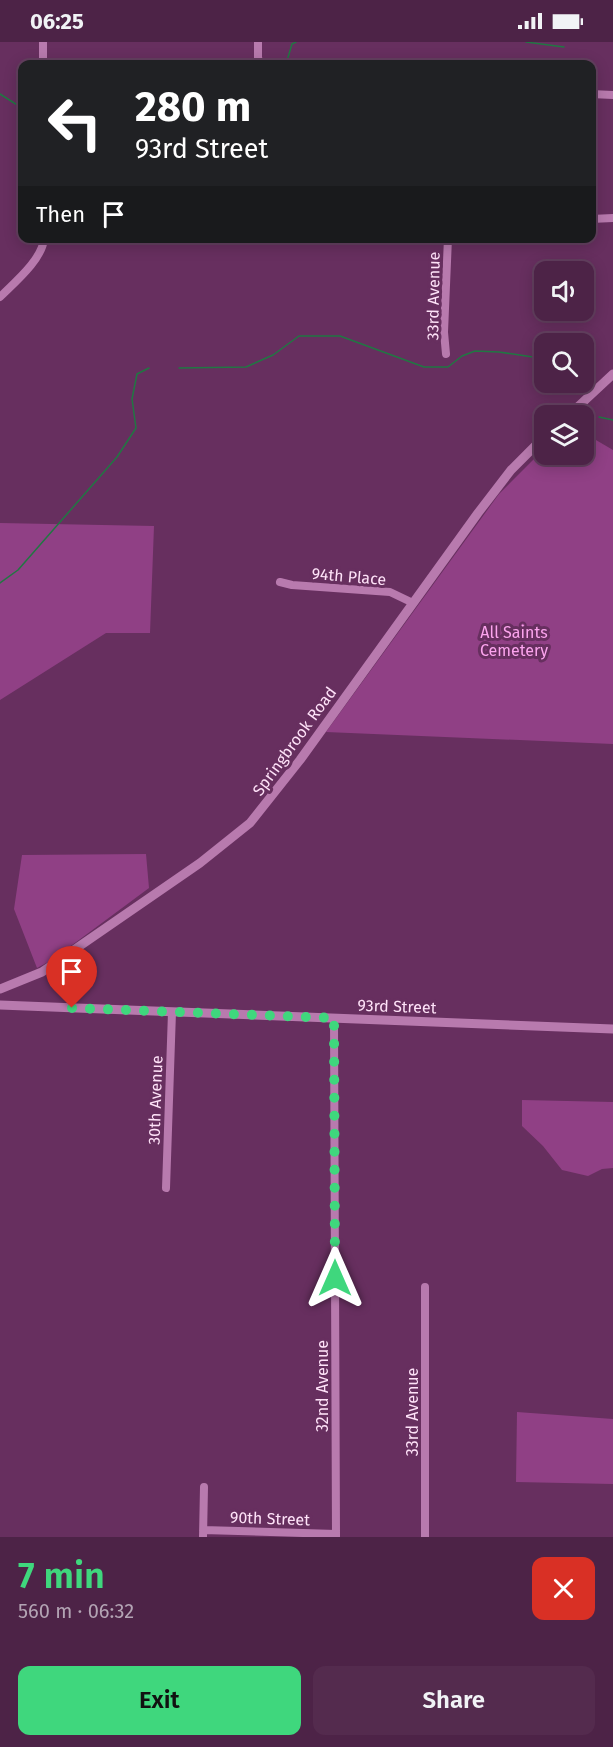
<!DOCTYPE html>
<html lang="en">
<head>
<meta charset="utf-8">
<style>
	body { margin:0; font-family:"Fira Sans",sans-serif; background:#542b4e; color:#f1f3f6; height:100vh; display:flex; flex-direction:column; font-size:22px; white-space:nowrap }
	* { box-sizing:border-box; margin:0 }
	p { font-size:20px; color:#b3a4b4 }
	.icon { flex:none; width:33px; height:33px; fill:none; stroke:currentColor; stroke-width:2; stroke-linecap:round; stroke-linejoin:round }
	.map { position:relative; height:1495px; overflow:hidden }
	.side { display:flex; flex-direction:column; background:#4d2347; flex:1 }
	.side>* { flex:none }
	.hud { position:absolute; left:18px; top:18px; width:578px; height:183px; border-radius:12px; box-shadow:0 3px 15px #0003,0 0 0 2px #644060; background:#202124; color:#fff; overflow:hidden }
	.fabs { position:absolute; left:534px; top:219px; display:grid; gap:12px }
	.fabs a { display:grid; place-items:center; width:60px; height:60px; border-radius:12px; background:#4d2347; box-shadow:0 3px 15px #0003,0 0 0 2px #644060; font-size:30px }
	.pin { position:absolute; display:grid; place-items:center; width:51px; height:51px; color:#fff; margin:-62px -26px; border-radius:50% 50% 50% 0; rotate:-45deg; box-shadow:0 0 6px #0007 }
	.pin .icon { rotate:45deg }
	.me { position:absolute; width:66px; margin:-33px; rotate:0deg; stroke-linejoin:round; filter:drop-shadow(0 0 4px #0008) }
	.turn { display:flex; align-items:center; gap:21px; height:126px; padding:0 18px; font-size:27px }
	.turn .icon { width:78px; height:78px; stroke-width:2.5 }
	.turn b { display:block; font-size:42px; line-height:51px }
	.then { display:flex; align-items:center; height:57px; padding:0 18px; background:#0003; gap:12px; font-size:22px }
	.round { display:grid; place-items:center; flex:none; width:63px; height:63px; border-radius:12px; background:#542b4e }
	.head { display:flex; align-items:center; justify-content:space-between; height:102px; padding:0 18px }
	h1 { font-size:36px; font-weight:600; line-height:45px; color:#3fd77d }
	.button { display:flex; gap:12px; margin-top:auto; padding:12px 18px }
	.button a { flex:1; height:69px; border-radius:12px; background:#3fd77d; color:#111; font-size:24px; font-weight:600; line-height:69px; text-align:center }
	.button a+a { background:#542b4e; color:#f1f3f6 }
	.status { display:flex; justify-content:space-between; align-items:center; height:42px; padding:0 30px; background:#4d2347; direction:ltr }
	.status svg { height:16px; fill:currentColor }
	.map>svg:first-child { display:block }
</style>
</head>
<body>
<div class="status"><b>06:25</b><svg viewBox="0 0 49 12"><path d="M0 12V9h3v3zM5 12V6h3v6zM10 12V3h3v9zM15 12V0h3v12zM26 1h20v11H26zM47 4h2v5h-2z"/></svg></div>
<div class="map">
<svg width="613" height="1495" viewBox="0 0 613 1495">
	<rect width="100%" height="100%" fill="#672f5f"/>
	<!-- green -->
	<path fill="#904085" d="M584,391L613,408V702L326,690L499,452L544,407V412H584Z
		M0,481L154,484L150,591H106L0,658Z
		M146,812L149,846L52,918L37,926L14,867L22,813Z
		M522,1058L613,1060V1126L602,1127L588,1134L562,1128L543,1104L522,1084Z
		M517,1370L613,1377V1442L516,1440Z"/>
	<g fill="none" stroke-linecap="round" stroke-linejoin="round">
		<!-- stream -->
		<path stroke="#217743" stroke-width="1.5" d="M526,0L564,5
			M286,22L292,2L296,0
			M0,52L22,66
			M179,326L246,325L273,313L299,294H340L424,325H448L462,314L475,309L499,310L533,315L544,328
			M555,340L558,345
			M599,375L613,378
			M0,541L18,528L117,415L136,386L132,357L137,332L149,326"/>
		<!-- minor -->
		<path stroke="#b87aae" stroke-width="8" d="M43,0V22
			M258,0V17L263,22
			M591,52L613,53
			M591,177L613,176
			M0,255C14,241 43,217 44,196
			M446,312L444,290L448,196
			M280,540L292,543L390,550L413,561
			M334,977L336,1495
			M166,1146L172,970
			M425,1245V1495
			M203,1488L336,1492
			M203,1495L204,1445"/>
		<!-- tertiary -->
		<path stroke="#b87aae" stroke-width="9" d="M568,374L613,332
			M0,947L42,930L55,921L200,821L250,781L300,718L478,471L511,428L544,395
			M0,963L613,987"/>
	</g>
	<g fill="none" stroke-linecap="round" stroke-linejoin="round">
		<!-- route -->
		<path stroke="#3fd77d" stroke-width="10" stroke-dasharray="0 18" d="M72,966L334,976L335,1236"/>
	</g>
	<g text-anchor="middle" stroke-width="6" stroke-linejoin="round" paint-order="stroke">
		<!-- street labels -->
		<g font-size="16" fill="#fee2f8" stroke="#672f5f">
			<text transform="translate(433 254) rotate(-89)" y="6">33rd Avenue</text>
			<text transform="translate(349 534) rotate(5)" y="6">94th Place</text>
			<text transform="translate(294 699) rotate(-54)" y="6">Springbrook Road</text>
			<text transform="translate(397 964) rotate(2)" y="6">93rd Street</text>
			<text transform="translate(155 1058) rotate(-88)" y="6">30th Avenue</text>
			<text transform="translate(322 1344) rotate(-90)" y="6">32nd Avenue</text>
			<text transform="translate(412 1370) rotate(-90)" y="6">33rd Avenue</text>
			<text transform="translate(270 1476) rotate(2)" y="6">90th Street</text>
		</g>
		<!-- park labels -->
		<g font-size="16" fill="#fca4ee" stroke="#672f5f">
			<text x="514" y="596">All Saints<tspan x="514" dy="18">Cemetery</tspan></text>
		</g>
	</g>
</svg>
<div class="fabs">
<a><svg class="icon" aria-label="sound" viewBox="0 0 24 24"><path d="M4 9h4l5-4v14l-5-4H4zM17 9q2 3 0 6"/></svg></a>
<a><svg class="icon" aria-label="search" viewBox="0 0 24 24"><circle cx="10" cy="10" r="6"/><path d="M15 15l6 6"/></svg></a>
<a><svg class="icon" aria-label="layers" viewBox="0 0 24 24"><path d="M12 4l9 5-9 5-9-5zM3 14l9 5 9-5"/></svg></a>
</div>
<div class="pin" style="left:72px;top:966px;background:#d93025"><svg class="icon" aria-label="arrive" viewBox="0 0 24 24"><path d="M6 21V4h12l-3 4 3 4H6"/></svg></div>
<svg class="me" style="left:335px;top:1236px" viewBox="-20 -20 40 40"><path d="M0-17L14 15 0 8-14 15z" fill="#3fd77d" stroke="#fff" stroke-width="4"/></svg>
<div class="hud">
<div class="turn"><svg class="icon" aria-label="left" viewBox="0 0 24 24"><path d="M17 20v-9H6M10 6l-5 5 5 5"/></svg><div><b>280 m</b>93rd Street</div></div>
<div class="then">Then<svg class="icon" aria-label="arrive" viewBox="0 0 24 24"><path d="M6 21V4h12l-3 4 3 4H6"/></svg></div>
</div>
</div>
<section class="side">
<div class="head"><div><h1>7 min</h1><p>560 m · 06:32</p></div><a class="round" style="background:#d93025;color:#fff"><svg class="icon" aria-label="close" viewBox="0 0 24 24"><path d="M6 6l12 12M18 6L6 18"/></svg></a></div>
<div class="button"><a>Exit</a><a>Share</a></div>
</section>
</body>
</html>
